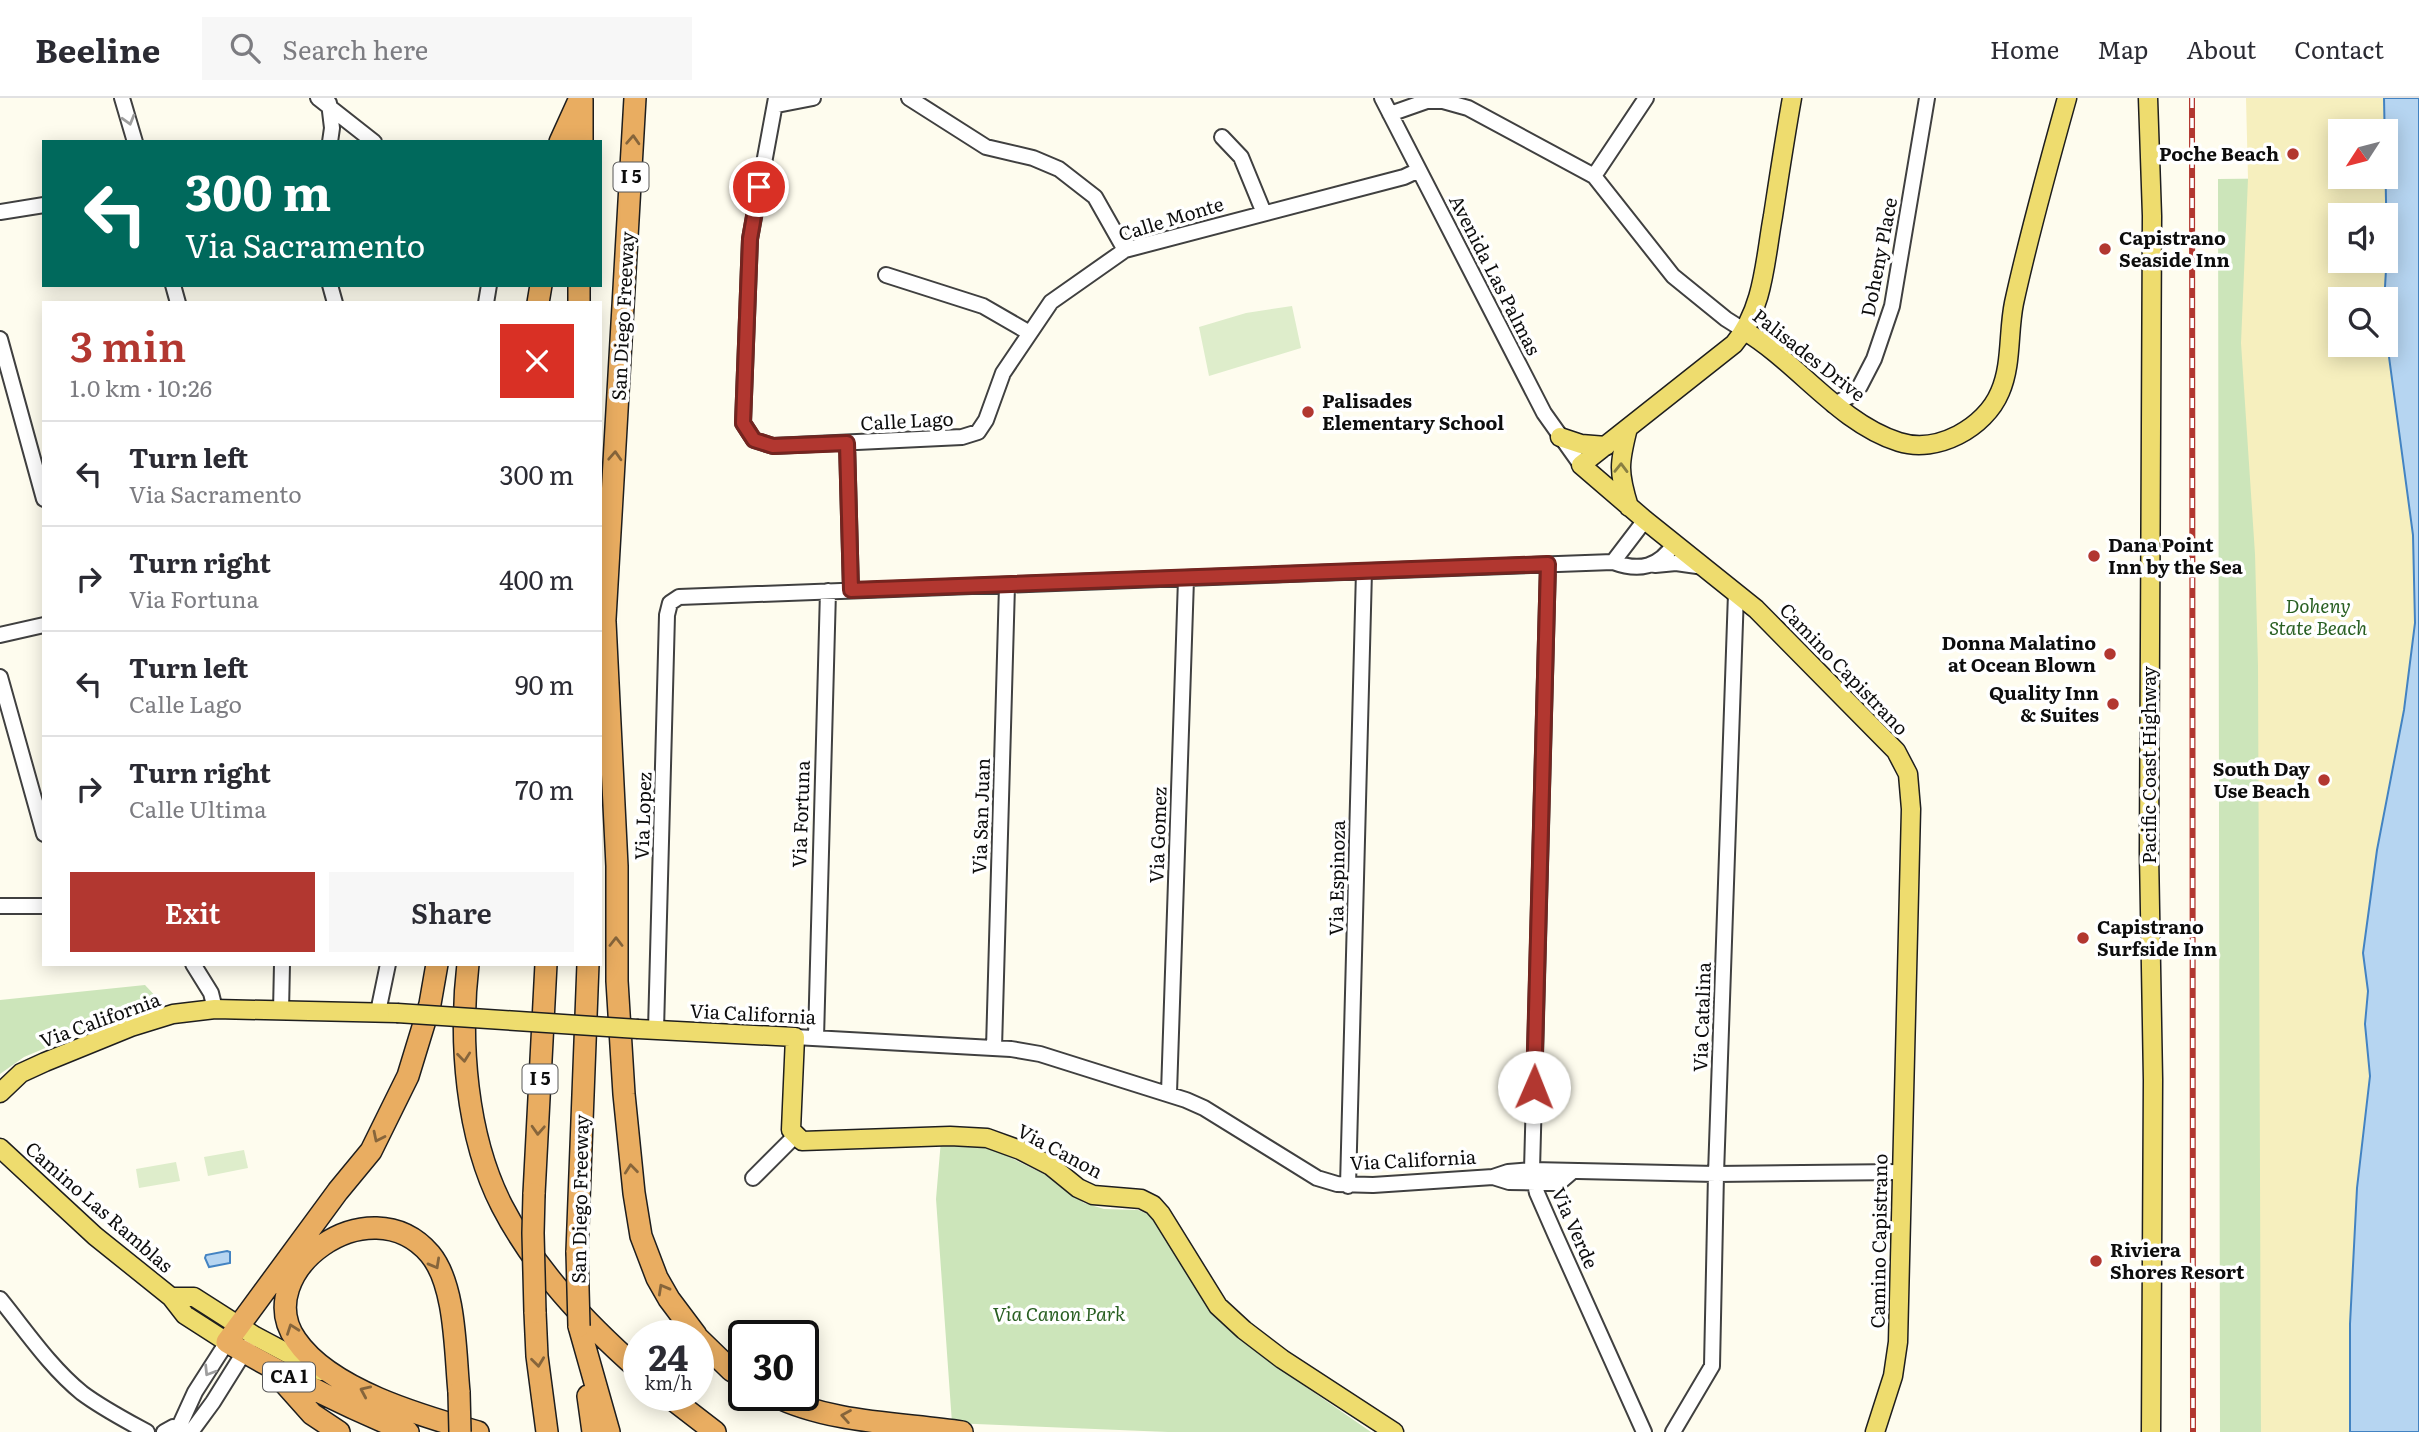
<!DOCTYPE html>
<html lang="en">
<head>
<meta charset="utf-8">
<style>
	body { margin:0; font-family:Literata,serif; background:#f7f7f7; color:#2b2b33; height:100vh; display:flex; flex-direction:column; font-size:26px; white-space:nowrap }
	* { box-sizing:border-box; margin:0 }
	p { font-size:23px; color:#7c7c81 }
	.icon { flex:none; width:38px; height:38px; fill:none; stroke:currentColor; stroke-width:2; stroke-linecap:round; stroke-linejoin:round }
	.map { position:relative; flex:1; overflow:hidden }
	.details { position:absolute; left:42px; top:203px; width:560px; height:665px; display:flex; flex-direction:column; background:#fff; border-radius:0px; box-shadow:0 4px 18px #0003 }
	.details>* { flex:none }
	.top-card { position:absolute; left:42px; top:42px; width:560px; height:147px; border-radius:0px; box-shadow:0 4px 18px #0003; background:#00695c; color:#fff; overflow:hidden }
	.needle { width:46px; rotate:234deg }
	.buttons { position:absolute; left:2328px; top:21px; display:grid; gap:14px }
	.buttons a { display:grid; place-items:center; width:70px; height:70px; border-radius:0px; background:#fff; box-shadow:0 4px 18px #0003; font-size:35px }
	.speed { position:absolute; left:623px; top:1222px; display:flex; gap:14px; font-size:35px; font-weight:700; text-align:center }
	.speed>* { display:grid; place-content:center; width:91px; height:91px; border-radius:50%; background:#fff; box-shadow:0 4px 18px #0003; line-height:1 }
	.speed small { font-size:18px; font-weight:400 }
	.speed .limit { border:4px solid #111; border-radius:10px; background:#fff; color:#111 }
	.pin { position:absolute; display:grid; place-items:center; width:60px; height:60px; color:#fff; margin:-30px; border:4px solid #fff; border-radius:50%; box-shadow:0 2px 7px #0007 }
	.me { position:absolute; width:77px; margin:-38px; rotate:1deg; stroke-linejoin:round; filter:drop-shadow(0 0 5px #0008) }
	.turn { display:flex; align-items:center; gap:24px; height:147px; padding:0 28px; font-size:32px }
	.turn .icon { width:91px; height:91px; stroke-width:2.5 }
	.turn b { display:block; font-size:49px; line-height:60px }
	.round { display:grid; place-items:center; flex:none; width:74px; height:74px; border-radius:0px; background:#f7f7f7 }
	.head { display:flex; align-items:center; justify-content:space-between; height:119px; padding:0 28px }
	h1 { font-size:42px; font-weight:600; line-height:52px; color:#b23730 }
	.button { display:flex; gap:14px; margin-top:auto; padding:14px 28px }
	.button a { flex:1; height:80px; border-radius:0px; background:#b23730; color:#fff; font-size:28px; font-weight:600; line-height:80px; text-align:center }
	.button a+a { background:#f7f7f7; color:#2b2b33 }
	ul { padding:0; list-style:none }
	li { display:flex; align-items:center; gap:21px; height:105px; padding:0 28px; border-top:2px solid #e1e1e2 }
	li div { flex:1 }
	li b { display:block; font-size:26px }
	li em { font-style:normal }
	header { display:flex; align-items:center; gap:42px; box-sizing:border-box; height:98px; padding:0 35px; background:#fff; border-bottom:2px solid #e1e1e2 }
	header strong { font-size:33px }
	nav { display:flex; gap:38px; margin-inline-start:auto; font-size:24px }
	.search { width:490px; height:63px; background:#f7f7f7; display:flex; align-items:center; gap:18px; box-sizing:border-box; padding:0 24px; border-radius:0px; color:#7c7c81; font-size:26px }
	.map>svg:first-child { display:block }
</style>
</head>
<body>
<header>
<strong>Beeline</strong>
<div class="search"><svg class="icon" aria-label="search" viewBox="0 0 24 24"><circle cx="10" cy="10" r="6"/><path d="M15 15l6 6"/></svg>Search here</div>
<nav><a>Home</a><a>Map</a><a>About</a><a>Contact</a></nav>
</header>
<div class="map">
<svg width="2419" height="1334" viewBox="0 0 2419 1334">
	<rect width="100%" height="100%" fill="#fefcee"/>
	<!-- green -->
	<path fill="#cce5ba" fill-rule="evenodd" d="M2385,79C2387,139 2386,199 2389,259L2377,752L2363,855L2368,893L2365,926L2370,978L2357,1090L2350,1226V1334H2220L2218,81ZM2340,117H2385V163H2340ZM2340,201H2385V247H2340Z
		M145,887L159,902L24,959L0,976V902Z
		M941,1042L988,1043L1007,1058L1050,1079L1084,1105L1104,1111L1138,1112L1152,1118L1229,1226L1260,1257L1371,1334H1168L952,1325L936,1101Z"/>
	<!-- sand -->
	<path fill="#f6efbe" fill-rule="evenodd" d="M2246,0H2384V33H2340V79H2385L2387,154L2385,189L2413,437L2415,525L2404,612L2377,752L2363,855L2368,893L2365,926L2370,978L2357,1090L2350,1226V1334H2261L2258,568L2255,456L2241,245L2248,81ZM2340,117H2385V163H2340ZM2340,201H2385V247H2340Z"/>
	<!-- pitch -->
	<path fill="#deedcb" d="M1292,208L1301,250L1209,278L1199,229L1246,215Z
		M244,1052L248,1070L208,1078L204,1059Z
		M176,1064L180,1083L139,1090L136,1071Z"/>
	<!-- water -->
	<path fill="#b6d5f1" stroke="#4383c2" stroke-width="2" d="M2384,0H2419V1334H2350V1226L2357,1090L2370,978L2365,926L2368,893L2363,855L2377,752L2404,612L2415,525L2413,437L2389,259L2385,189L2387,154Z
		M227,1153L230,1154V1165L209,1169L205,1160L206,1157Z"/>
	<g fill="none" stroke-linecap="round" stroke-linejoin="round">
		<defs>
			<path id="minor" d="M122,0L135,44
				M318,0L374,44
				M776,0L750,141L743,325L754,342L773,348L962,339L978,334L986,322L1003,275L1051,204L1125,152L1404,79L1419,72
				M909,0L986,49L1033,60L1059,71L1095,99L1125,152
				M1382,0L1544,315L1581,367
				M329,5L332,30L330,44
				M777,7L813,0
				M1390,16L1427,3H1443L1468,10L1594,78L1673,178L1726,221L1745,233
				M1222,39L1241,59L1264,115
				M1594,78L1646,0
				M0,114L44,107
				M886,177L983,208L1028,234
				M173,187L178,205
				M330,187L335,205
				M486,205L489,187
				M0,241L44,401
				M1833,307L1850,298L1860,288L1874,261L1892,208L1927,0
				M847,345L851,492
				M1613,464L1645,422
				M1548,466L1532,1072L1537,1095L1555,1136L1644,1334
				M1655,467L1676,465L1704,469
				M0,537L44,527
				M0,579L44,736
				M0,808H44
				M193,866L211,895L215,911
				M281,913L282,866
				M378,914L388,866
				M656,932L667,517L670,505L679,499L1613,464C1640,474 1659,469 1674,446
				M795,939L1011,951L1040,956L1186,1002L1204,1010L1317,1080L1337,1086L1373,1087L1493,1079L1508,1074L1532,1072L1716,1076L1902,1074
				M816,940L828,493
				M994,950L1007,487
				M1169,995L1186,481
				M1493,1079L1509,1084L1559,1085L1573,1073
				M753,1080L795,1038
				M1348,1088L1364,473
				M0,1201C26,1233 50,1269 82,1295C102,1310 125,1322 147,1334
				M179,1329L195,1294L227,1244
				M164,1334L173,1329L187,1333
				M191,1334L213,1304L248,1248
				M1673,1334L1712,1268L1716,1076L1736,495"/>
			<path id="major" d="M1792,0C1785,39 1779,79 1773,118C1765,161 1764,211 1734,246L1581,367L1645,422L1756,511L1896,653L1908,676L1911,711L1898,1244L1893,1278L1875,1334
				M2148,0L2152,118L2149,755L2153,982L2151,1334
				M1745,233C1798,265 1839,325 1899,344C1937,356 1985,330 2000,294C2012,267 2008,234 2014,205C2029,136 2048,68 2067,0
				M1628,330C1619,365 1618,374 1629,409
				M1560,339L1581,346L1606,348
				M638,931L795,939L791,1032L802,1043L950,1038L987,1040L1020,1052L1051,1068L1078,1090L1093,1097L1141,1101L1153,1107L1161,1116L1218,1208L1244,1232L1282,1261L1394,1334
				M0,995L21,975L45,964L131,929L173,916L215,911L397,915
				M0,1050L95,1138L171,1199L185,1217L227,1244
				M171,1199H194L255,1238L321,1273"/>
			<path id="highway" d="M560,44L580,0
				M582,44V2
				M538,205L541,187
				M579,205V187
				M605,524L617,768V883L624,996L634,1095L641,1138L657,1180L669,1201L696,1237
				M604,538L635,0
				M468,866C459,943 466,1038 502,1108C535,1172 585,1224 639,1272
				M534,1096L546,866
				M577,1154L588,866
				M535,1214L537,1258L547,1334
				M579,1228L609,1334
				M698,1240L731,1272L744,1280
				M279,1279L312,1316L339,1334
				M459,1294C455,1254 456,1187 430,1156C369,1085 249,1175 296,1242C330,1292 422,1318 478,1334
				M667,1297L715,1334
				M773,1297C829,1325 901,1325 962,1334
				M588,1298L593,1334
				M408,1334C345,1308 285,1278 227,1244L338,1093L371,1053L408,978L430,906L437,866"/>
		</defs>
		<!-- minor casing -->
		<use href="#minor" stroke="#404040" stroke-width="18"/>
		<!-- major casing -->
		<use href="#major" stroke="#1e1e1e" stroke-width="21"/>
		<!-- highway casing -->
		<use href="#highway" stroke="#1e1e1e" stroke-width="24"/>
		<!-- minor -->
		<use href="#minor" stroke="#fff" stroke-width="14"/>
		<!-- major -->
		<use href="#major" stroke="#eedc6e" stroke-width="18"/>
		<!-- highway -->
		<use href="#highway" stroke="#e9ad61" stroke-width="21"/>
		<defs>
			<path id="rail" d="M2192,0L2193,1334"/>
		</defs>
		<!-- rail casing -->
		<use href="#rail" stroke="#b23730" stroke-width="6"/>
		<!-- rail -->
		<use href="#rail" stroke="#fff" stroke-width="3.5" stroke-dasharray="10" stroke-linecap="butt"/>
		<defs>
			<path id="major-bridge" d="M397,915L638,931"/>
			<path id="highway-bridge" d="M534,1096L533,1135L535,1214
				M577,1154L579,1228
				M459,1294L460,1334"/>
		</defs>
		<!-- major-bridge casing -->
		<use href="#major-bridge" stroke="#1e1e1e" stroke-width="21" stroke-linecap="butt"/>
		<!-- highway-bridge casing -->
		<use href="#highway-bridge" stroke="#1e1e1e" stroke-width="24" stroke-linecap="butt"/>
		<!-- major-bridge -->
		<use href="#major-bridge" stroke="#eedc6e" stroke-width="18"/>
		<!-- highway-bridge -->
		<use href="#highway-bridge" stroke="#e9ad61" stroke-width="21"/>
	</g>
	<!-- one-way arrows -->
	<defs><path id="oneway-chevron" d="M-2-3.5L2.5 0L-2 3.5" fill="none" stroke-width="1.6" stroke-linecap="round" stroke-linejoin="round" transform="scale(1.75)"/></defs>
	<g stroke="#9e9e9e">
		<use href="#oneway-chevron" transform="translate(129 22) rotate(74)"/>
		<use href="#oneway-chevron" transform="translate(209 1273) rotate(122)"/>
	</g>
	<g stroke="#86653b">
		<use href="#oneway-chevron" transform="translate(633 42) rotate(-87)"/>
		<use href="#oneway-chevron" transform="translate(615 358) rotate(-87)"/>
		<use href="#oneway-chevron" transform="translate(616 844) rotate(-90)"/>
		<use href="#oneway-chevron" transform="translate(464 959) rotate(84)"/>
		<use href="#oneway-chevron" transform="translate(538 1032) rotate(93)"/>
		<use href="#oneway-chevron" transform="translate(378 1039) rotate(116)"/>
		<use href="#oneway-chevron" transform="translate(631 1071) rotate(-96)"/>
		<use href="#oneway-chevron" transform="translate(435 1166) rotate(61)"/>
		<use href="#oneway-chevron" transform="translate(663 1191) rotate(-119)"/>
		<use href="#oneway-chevron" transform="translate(292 1231) rotate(-110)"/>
		<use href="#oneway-chevron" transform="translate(538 1264) rotate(83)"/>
		<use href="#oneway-chevron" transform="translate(365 1293) rotate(-156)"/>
		<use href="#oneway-chevron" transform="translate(846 1318) rotate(-170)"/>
	</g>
	<use stroke="#897f42" href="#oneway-chevron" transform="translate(1621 370) rotate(-89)"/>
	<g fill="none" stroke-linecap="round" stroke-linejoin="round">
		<defs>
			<path id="route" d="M759,89L750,141L743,325L754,342L773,348L847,345L851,492L1548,466L1534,989"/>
		</defs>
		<!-- route casing -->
		<use href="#route" stroke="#74241f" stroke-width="18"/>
		<!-- route -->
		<use href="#route" stroke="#b23730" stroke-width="12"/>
	</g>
	<!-- markers -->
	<g fill="#b23730" stroke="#fff" stroke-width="2.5">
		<circle cx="2293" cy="56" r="7"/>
		<circle cx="2105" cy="151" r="7"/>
		<circle cx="1308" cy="314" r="7"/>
		<circle cx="2094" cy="458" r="7"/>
		<circle cx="2110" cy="556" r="7"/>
		<circle cx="2113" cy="606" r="7"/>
		<circle cx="2324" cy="682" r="7"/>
		<circle cx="2083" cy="840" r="7"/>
		<circle cx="2096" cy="1163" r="7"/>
	</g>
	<g text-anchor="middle" stroke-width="7" stroke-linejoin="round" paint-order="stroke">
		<!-- shield labels -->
		<g fill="#fff" stroke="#565656" stroke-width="2">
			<rect x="613.5" y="64.5" width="35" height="29" rx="5"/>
			<rect x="522.5" y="966.5" width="35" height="29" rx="5"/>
			<rect x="263" y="1264.5" width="52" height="29" rx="5"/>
		</g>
		<g font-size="18" font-weight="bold" fill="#0d0d0d">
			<text x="631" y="85">I 5</text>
			<text x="540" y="987">I 5</text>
			<text x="289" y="1285">CA 1</text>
		</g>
		<!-- poi labels -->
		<g font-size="19" font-weight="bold" fill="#0d0d0d" stroke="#fff" text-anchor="start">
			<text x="2279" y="63" text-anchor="end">Poche Beach</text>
			<text x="2119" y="147">Capistrano<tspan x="2119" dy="22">Seaside Inn</tspan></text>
			<text x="1322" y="310">Palisades<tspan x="1322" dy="22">Elementary School</tspan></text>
			<text x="2108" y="454">Dana Point<tspan x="2108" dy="22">Inn by the Sea</tspan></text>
			<text x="2096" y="552" text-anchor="end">Donna Malatino<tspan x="2096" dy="22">at Ocean Blown</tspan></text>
			<text x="2099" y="602" text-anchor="end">Quality Inn<tspan x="2099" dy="22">&amp; Suites</tspan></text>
			<text x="2310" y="678" text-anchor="end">South Day<tspan x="2310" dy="22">Use Beach</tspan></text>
			<text x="2097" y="836">Capistrano<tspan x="2097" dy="22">Surfside Inn</tspan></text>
			<text x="2110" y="1159">Riviera<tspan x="2110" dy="22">Shores Resort</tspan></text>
		</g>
		<!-- street labels -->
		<g font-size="19" fill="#0d0d0d" stroke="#fff">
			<text transform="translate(1171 121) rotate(-17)" y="7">Calle Monte</text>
			<text transform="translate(1879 159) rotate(-79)" y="7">Doheny Place</text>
			<text transform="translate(1495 177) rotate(63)" y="7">Avenida Las Palmas</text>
			<text transform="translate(623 218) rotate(-87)" y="7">San Diego Freeway</text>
			<text transform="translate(1809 257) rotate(38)" y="7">Palisades Drive</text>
			<text transform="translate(907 323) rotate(-3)" y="7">Calle Lago</text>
			<text transform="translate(1844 571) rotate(46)" y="7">Camino Capistrano</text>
			<text transform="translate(2149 667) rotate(-90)" y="7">Pacific Coast Highway</text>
			<text transform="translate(801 716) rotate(-88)" y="7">Via Fortuna</text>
			<text transform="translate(643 718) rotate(-88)" y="7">Via Lopez</text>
			<text transform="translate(981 718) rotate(-88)" y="7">Via San Juan</text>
			<text transform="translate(1158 737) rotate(-88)" y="7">Via Gomez</text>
			<text transform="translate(1337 780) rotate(-89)" y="7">Via Espinoza</text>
			<text transform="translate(753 916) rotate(3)" y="7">Via California</text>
			<text transform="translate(1702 919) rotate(-88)" y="7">Via Catalina</text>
			<text transform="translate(100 922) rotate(-20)" y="7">Via California</text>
			<text transform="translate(1060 1053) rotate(28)" y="7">Via Canon</text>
			<text transform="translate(1413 1062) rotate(-3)" y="7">Via California</text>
			<text transform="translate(580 1101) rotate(-89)" y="7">San Diego Freeway</text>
			<text transform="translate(99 1109) rotate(41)" y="7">Camino Las Ramblas</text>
			<text transform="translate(1575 1130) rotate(66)" y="7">Via Verde</text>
			<text transform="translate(1879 1143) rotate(-89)" y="7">Camino Capistrano</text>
		</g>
		<!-- park labels -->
		<g font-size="19" font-style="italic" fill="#295f22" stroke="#fff">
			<text x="2318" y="515">Doheny<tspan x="2318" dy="22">State Beach</tspan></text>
			<text x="1059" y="1223">Via Canon Park</text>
		</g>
	</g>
</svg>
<div class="buttons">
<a><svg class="needle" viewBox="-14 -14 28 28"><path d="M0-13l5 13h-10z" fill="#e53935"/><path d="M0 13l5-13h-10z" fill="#7c7c81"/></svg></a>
<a><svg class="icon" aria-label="sound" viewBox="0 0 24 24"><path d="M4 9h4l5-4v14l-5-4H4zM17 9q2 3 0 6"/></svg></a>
<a><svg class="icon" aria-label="search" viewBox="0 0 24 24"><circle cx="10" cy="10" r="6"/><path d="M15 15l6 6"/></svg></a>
</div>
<div class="speed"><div>24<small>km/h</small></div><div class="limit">30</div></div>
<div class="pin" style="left:759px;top:89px;background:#d93025"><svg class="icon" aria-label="arrive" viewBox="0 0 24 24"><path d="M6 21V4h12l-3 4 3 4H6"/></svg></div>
<svg class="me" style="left:1534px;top:989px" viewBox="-20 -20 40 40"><circle r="19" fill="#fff"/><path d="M0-13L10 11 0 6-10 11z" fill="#b23730"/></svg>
<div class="top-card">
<div class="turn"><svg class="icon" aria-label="left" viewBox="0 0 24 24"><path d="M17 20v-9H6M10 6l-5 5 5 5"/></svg><div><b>300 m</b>Via Sacramento</div></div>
</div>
<section class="details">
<div class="head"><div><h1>3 min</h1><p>1.0 km · 10:26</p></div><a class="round" style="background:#d93025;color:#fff"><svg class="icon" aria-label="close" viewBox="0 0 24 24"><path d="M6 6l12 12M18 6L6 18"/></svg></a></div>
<ul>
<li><svg class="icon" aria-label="left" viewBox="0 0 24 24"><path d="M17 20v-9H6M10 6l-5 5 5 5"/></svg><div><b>Turn left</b><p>Via Sacramento</p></div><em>300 m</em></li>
<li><svg class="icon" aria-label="right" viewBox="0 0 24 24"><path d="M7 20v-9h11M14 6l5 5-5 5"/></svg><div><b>Turn right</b><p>Via Fortuna</p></div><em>400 m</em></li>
<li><svg class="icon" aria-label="left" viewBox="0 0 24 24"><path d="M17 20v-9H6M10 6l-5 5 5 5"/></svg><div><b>Turn left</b><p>Calle Lago</p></div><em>90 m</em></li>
<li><svg class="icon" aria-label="right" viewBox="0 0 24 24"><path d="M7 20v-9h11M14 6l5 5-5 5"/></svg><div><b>Turn right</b><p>Calle Ultima</p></div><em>70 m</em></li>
</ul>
<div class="button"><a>Exit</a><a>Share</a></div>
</section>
</div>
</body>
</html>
